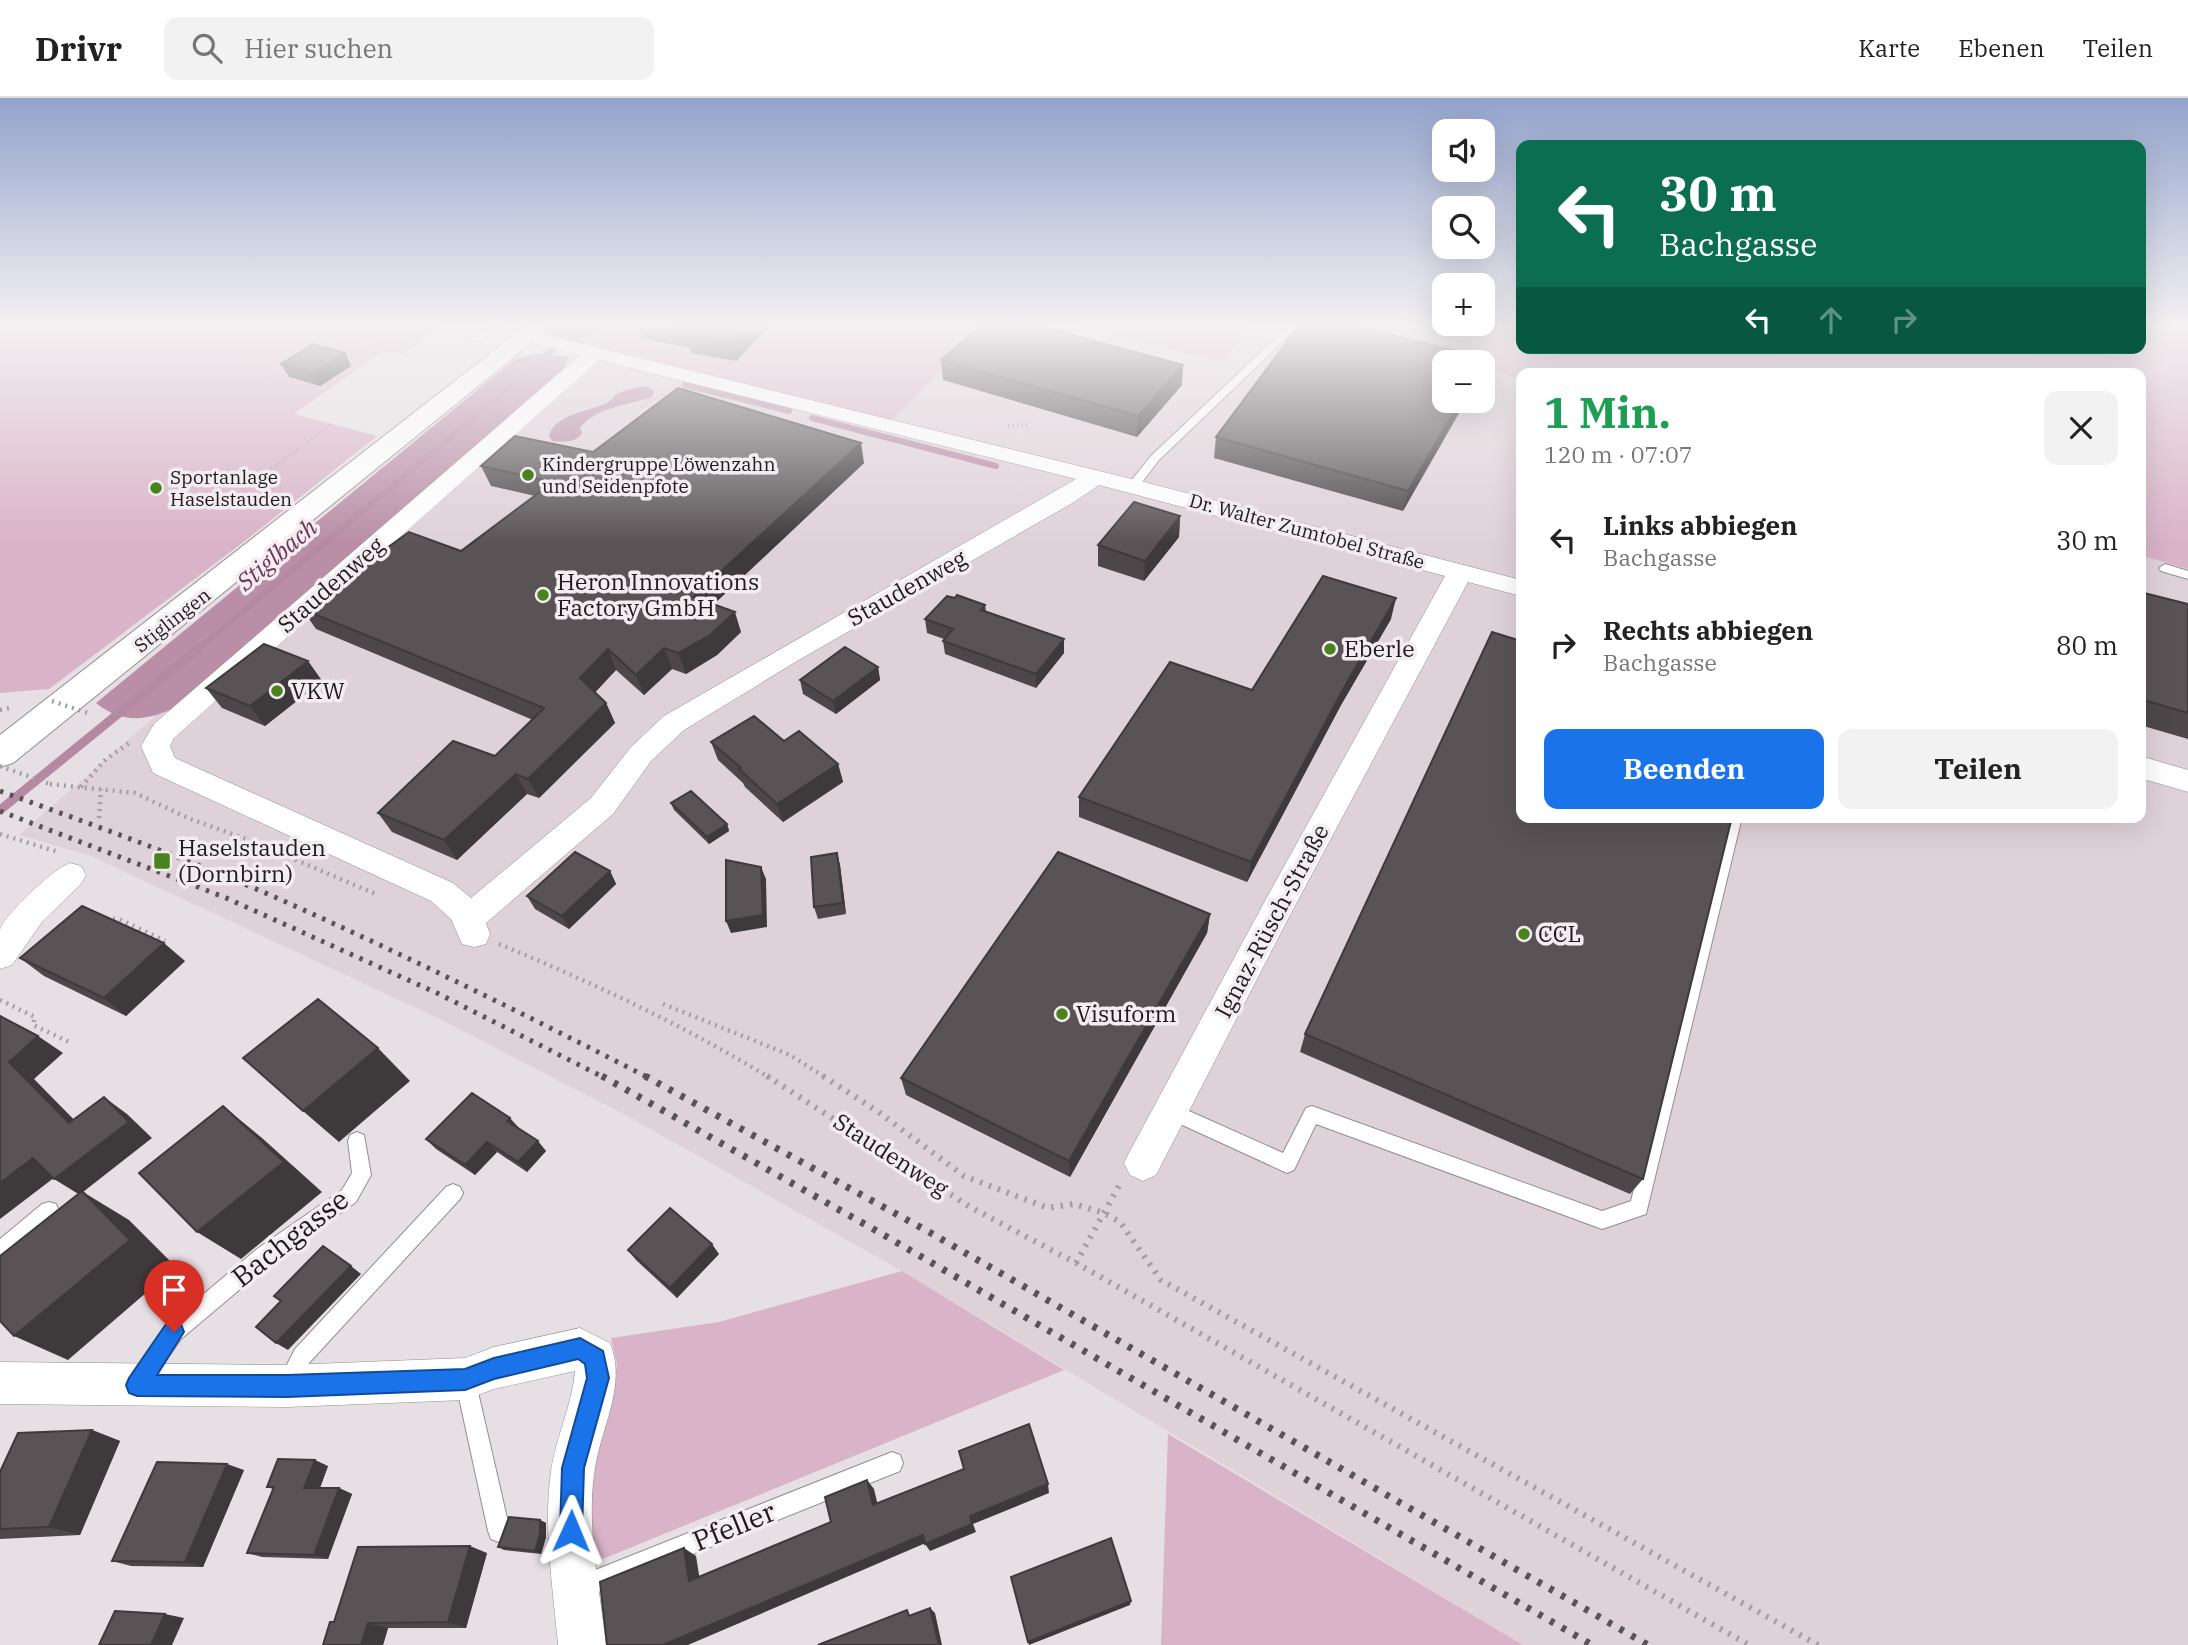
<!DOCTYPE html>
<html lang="de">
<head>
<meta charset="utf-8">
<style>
	body { margin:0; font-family:"IBM Plex Serif",serif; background:#f2f2f2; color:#222; height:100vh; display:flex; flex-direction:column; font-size:26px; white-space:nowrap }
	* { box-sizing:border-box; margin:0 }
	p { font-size:23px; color:#767676 }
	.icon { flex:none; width:38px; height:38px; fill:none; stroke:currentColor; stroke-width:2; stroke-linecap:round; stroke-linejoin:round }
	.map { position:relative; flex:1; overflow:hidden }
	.details { position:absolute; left:1516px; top:270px; width:630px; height:455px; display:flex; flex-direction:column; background:#fff; border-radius:14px; box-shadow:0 7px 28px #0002 }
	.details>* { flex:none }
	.hud { position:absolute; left:1516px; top:42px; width:630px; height:214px; border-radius:14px; box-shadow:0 7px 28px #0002; background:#0b6e4f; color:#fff; overflow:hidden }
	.tools { position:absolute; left:1432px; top:21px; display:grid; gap:14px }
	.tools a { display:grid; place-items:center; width:63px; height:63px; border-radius:14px; background:#fff; box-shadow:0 7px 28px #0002; font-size:35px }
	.pin { position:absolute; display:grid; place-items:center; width:60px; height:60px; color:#fff; margin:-72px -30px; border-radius:50% 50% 50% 0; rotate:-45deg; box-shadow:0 0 7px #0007 }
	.pin .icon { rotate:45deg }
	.me { position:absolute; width:77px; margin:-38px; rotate:1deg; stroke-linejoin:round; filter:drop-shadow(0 0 5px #0008) }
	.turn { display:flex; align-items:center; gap:24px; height:147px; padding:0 28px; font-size:32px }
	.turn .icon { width:91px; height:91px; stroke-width:2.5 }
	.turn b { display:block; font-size:49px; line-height:60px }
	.lanes { display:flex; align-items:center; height:66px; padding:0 28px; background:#0003; justify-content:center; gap:35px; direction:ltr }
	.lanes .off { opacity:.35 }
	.round { display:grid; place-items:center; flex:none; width:74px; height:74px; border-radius:14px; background:#f2f2f2 }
	.overview { display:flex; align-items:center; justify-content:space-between; height:119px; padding:0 28px }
	h1 { font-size:42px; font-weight:700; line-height:52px; color:#1e9e55 }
	.cta { display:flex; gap:14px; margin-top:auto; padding:14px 28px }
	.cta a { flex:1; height:80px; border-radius:14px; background:#1a73e8; color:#fff; font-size:28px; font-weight:700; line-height:80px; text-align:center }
	.cta a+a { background:#f2f2f2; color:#222 }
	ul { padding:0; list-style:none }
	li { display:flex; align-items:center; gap:21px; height:105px; padding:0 28px }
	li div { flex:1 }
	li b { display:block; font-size:26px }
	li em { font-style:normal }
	header { display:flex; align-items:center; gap:42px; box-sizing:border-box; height:98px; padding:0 35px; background:#fff; border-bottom:2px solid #e0e0e0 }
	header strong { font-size:33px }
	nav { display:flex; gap:38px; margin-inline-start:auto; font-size:24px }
	.search { width:490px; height:63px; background:#f2f2f2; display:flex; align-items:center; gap:18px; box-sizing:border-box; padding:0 24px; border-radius:14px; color:#767676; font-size:26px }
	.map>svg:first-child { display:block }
</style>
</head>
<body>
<header>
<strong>Drivr</strong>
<div class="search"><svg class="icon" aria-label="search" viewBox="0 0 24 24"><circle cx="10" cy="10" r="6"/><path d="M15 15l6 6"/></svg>Hier suchen</div>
<nav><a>Karte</a><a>Ebenen</a><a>Teilen</a></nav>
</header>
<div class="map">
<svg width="2188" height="1547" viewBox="0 0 2188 1547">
	<rect width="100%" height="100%" fill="#e6dfe3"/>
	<!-- built -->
	<path fill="#dfd1d8" d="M985,229H1077L1223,264L1255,229H1339L1444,264V303H1482V270L1521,281V719H2140V457L2188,471V1547H1523L902,1173L631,1020L442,922L91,758L19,737L579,248Z"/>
	<!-- green -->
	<path fill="#d9b3c7" d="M0,229H441L401,257L383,253L294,316L377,338L246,442L49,591L0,595Z
		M603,229H985L888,326L579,248Z
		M1077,229H1252L1223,264Z
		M1340,229H1521V250H2140V229H2188V471L2140,457V275H1521V281L1482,270V264Z
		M902,1173L1064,1272L593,1465L586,1390L617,1267L611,1240L719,1224Z
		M1168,1336L1205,1358L1523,1547H1161Z"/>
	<!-- forest -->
	<path fill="#b98ea6" d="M543,229H603L579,248L531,237Z
		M538,255L568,259L564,272L176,609C147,623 122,626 96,605L515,261Z"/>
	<!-- water -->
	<path fill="#b489a1" d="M638,289H648L654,293L652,299C630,307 595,309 580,330L582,335C577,345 562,344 552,343L549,338C554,317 588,313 605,306C610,304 613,299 617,296C623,292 632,291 638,289Z"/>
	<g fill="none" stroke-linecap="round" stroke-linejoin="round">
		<!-- stream-far1 -->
		<path stroke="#b489a1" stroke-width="6" d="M685,287L789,313
			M812,320L996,368
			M197,552L533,270L576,229"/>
		<!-- stream -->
		<path stroke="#b489a1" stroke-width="9" d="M0,712L199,550"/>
		<defs>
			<path id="service" d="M490,229L527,235L532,238L527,241L492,235L479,243L470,241Z
				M1287,229H1298L1159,362L1143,383L1140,392H1132L1131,383L1151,358Z
				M2165,466L2188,473V481L2161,473L2159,470Z
				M1726,719H1742L1646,1116L1602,1131L1316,1026L1294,1072L1287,1075L1165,1019L1162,1013L1165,1007L1171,1005L1283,1055L1306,1010L1312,1008L1602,1113L1631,1103Z
				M357,1034L364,1037L371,1077L356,1104L271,1165L181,1241L147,1289L140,1292L133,1289L130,1282L133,1275L167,1227L257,1151L342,1092L352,1075L348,1043L350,1037Z
				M453,1086L460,1089L463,1095L460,1101L309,1265L295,1293L288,1297L281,1293L277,1286L295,1251L446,1089Z
				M49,1104L56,1106L59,1113L56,1120L7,1161L0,1164V1141L42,1106Z
				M465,1271L472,1274L475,1281L510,1433L507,1441L499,1444L491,1441L488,1433L455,1281L458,1274Z
				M892,1354L900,1357L903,1365L900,1373L578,1502L570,1498L566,1490L570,1482Z"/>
			<path id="minor" d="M527,232L1144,384L1521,482V498L1468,484L1289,819L1156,1077L1143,1083L1130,1077L1124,1065L1130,1053L1266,801L1445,478L1099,387L1074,404L797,563L684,632L651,663L613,716L486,825L490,836L486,846L474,849L462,846L451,821L431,803L153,675L141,648L154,626L580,257L520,242L517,238L520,234ZM599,262L1076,381L664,618L631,649L591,700L471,800L453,785L175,660L170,648L174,640Z
				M2140,658L2188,672V694L2140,680Z
				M70,765L81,768L86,777L81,786L42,824L12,867L0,871C0,860 0,843 0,832C5,816 54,770 70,765Z
				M580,1230L610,1245C625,1282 607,1318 598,1355C583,1417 599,1484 606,1547H558C553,1489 543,1431 551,1373C556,1339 572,1308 575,1273L494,1291L465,1302L287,1309L0,1306V1264L287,1267L465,1260L494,1249Z"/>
			<path id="secondary" d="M524,229H551L13,665L0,669V637Z"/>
		</defs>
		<!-- service casing -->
		<use href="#service" stroke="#948d91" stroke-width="2"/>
		<!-- minor casing -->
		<use href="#minor" stroke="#948d91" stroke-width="1"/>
		<!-- secondary casing -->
		<use href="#secondary" stroke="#948d91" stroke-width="2"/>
		<!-- path-far2 -->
		<path stroke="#a49ea2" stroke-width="3.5" stroke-dasharray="1 3.5" stroke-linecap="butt" d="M383,229L361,243L398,253L433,229
			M317,250L352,229
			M344,263L371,246
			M267,280L288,268
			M642,308L662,296L660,290
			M1008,328L1030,327
			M250,387L332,326"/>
		<!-- path-far1 -->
		<path stroke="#a49ea2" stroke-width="4.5" stroke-dasharray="2 5" stroke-linecap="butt" d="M0,612L10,610
			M50,686L135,695L188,720L254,744L378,797
			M81,689L106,661L129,645
			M99,720L101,691
			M0,736L58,754
			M106,821H119L165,843
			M499,846C591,884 685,928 770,980
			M0,902L35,919L33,927L69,944
			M663,906L790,957L826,980"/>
		<!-- path -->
		<path stroke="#a49ea2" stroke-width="6" stroke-dasharray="2.5 7" stroke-linecap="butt" d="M767,978L970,1109L1076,1165L1749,1547
			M823,978L877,1013L964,1078L1048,1110L1074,1106L1104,1115L1120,1124L1161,1182L1818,1547
			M1076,1165L1120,1086"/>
		<!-- service -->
		<use href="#service" fill="#fff" fill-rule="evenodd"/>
		<!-- minor -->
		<use href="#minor" fill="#fff" fill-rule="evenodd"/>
		<!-- secondary -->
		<use href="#secondary" fill="#fff" fill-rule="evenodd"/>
		<!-- rail-far1 -->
		<path stroke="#585456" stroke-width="5" stroke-dasharray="3.5 7" stroke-linecap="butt" d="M0,693C93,727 186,760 277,800C403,856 526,917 649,980
			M0,713L224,799L437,895L605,980"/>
		<!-- rail -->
		<path stroke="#585456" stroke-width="7" stroke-dasharray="4.5 9" stroke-linecap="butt" d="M602,978L875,1132L1592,1547
			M645,978L929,1134L1648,1547"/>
		<!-- path-bridge -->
		<path stroke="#a49ea2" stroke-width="4.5" stroke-dasharray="2 5" stroke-linecap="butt" d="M52,603L88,615
			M0,668L50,686"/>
	</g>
	<!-- wall -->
	<path fill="#4d474a" d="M639,229H769L736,263L691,255L690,250L642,240Z
		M345,255L351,268L320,288L289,279L281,266Z
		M1485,260L1482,270V264L1403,413L1214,360L1216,339Z
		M941,262L1182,287L1137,339L943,282Z
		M593,354L864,365L714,506L741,534L717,557L686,576L672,571L644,597L616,572L595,594L606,605L615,625L539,700L527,696L457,762L392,734L378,715L495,658L533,622L316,531L302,511L461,453L535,398L491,388L481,368Z
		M1180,418L1179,439L1144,483L1098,468V447Z
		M2140,494L2188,506V641L2140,627Z
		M955,500L985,507L986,513L1064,541V555L1036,590L945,556L943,543L944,541L927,535L925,521Z
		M1391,521L1341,607L1247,784L1079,719V699L1252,592Z
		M308,563L322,583L265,628L222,610L206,590Z
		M878,569L880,582L836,616L803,596L800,582Z
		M784,643L838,666L843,684L783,724L745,689L743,685L718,662L711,644Z
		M671,705L727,726L729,733L709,746L674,712Z
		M837,755L840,767L846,816L818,821L814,809Z
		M610,773L616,786L569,831L535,811L527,798Z
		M1210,816L1207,835L1070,1079L906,997L901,980Z
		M20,860L185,863L126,918L44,878Z
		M1305,936L1643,1081L1630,1096L1300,954Z
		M519,1030L546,1053L527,1074L497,1054L475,1077L436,1051L426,1041Z
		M628,1152L719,1156L677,1200L636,1162Z
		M92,1332L120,1343L80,1437L0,1441V1374Z
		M328,1368L320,1390H339L352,1396L328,1461L262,1459L247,1455L273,1391L267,1389Z
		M244,1372L203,1469L131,1468L112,1463Z
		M540,1422L546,1425V1439L541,1456L504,1452L498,1449Z
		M487,1455L466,1530H388L383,1547H323L334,1524Z"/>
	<!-- shaded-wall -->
	<path fill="#3e3a3c" d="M747,229H769L736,263L731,245Z
		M345,255L351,268L320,288L313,275Z
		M1183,267L1182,287L1137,339L1138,318Z
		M1460,303H1466L1403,413L1408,393Z
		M861,345L864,365L700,519L693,499Z
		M1180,418L1179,439L1144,483L1145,463Z
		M1396,500L1391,521L1341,607L1247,784L1251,764L1346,586Z
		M735,514L741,534L717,557L686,576L678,555Z
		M1064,541V555L1036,590V576Z
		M664,550L672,571L644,597L636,577Z
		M608,551L616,572L589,601L580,580Z
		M308,563L322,583L265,628L250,608Z
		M878,569L880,582L836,616L833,603Z
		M606,605L615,625L539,700L528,681Z
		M838,666L843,684L783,724L777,706Z
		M516,676L527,696L457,762L444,742Z
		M727,726L729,733L709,746L707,739Z
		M837,755L840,767L846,816L843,805Z
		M761,769L766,781L767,829L731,835L726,823Z
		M610,773L616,786L569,831L562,818Z
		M1210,816L1207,835L1070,1079L1069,1063Z
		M164,845L185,863L126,918L104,900Z
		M38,938L63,955L34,981L94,1042L69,1025L9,964Z
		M378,950L410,983L339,1044L303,1013Z
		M104,999L127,1016L152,1040L83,1094L129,1122L176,1169L68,1262L14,1238L80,1097L54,1081Z
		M223,1008L262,1040L322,1094L241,1161L197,1134Z
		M510,1020L519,1030L516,1034L507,1023Z
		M538,1043L546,1053L527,1074L518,1064Z
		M487,1044L497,1054L475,1077L465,1067Z
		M33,1060L59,1076L0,1121V1085Z
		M712,1146L719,1156L677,1200L670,1190Z
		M351,1168L361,1176L288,1252L276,1245Z
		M92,1332L120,1343L80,1437L49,1429Z
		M315,1362L328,1368L318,1395L304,1390Z
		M227,1366L244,1372L203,1469L185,1464Z
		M867,1382L874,1391L880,1416L873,1407Z
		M1048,1386L1049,1395L973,1426L976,1434L930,1453L925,1446L970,1418Z
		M339,1390L352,1396L328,1461L314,1457Z
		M540,1422L546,1425V1439L541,1456L535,1453Z
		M923,1437L928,1444L688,1547H663Z
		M470,1448L487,1455L466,1530L448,1524Z
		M684,1450L696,1458L701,1489L689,1483Z
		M1131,1503L1130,1507L1029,1547L1028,1544Z
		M930,1510L935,1515L942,1547H939Z
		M165,1516L184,1520L172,1547H151Z
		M368,1525L388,1530L383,1547H361Z"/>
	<!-- building -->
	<path fill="#595356" stroke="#3e3a3c" stroke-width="2" d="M672,229H747L731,245L686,236L690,233Z
		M979,229H1043L1183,267L1138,318L941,262Z
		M1298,229H1359L1485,260L1482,264H1444V303H1460L1408,393L1216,339Z
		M313,246L345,255L313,275L281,266Z
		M678,290L861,345L693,499L735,514L710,537L678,555L664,550L636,577L608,551L580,580L606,605L528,681L516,676L444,742L378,715L453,643L495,658L544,610L302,511L409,434L461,453L553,384L481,368L515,338L593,354Z
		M1134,404L1180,418L1145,463L1098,447Z
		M1323,478L1396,500L1346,586L1251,764L1079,699L1170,564L1252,592Z
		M2140,494L2188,506V615L2140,601Z
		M957,497L985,507L981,512L1064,541L1036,576L943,543L953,531L925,521L947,498L955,500Z
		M1492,534L1521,543V719H1732L1643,1081L1305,936Z
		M264,546L308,563L250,608L206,590Z
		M845,549L878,569L833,603L800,582Z
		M754,618L784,643L799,633L838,666L777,706L739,671L741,670L711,644Z
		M691,693L727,726L707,739L671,705Z
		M575,754L610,773L562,818L527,798Z
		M1058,754L1210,816L1069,1063L901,980Z
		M837,755L843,805L814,809L811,759Z
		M726,762L761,769L763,817L726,823Z
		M82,808L164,845L104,900L20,860Z
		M318,901L378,950L303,1013L243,960Z
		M0,918L38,938L9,964L69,1025L104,999L129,1024L54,1081L33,1060L0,1085Z
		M472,995L510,1020L507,1023L538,1043L518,1064L487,1044L465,1067L426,1041Z
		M223,1008L284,1064L197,1134L139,1075Z
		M82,1093L130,1142L14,1238L0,1223V1158Z
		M670,1110L712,1146L670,1190L628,1152Z
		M323,1148L351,1168L276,1245L256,1229L281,1203L274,1198Z
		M1029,1326L1048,1386L970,1418L972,1426L925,1446L923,1437L663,1547H607L600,1484L684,1450L689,1483L831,1424L825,1399L867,1382L873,1407L964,1371L959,1353Z
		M92,1332L49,1429L0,1431V1374L18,1335Z
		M278,1361L315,1362L304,1390H339L314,1457L247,1455L274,1389H267Z
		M157,1364L227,1366L185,1464L112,1463Z
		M509,1419L540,1422V1436L535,1453L498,1449Z
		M1111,1440L1131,1503L1028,1544L1011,1479Z
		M470,1448L448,1524L368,1525L361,1547H323L330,1524H334L358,1449Z
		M930,1510L939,1547H818L907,1512L909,1518Z
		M115,1513L165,1516L151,1547H99Z"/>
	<!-- sky -->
	<linearGradient id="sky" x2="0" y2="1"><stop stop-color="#93a3cc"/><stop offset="0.51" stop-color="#f4f1f2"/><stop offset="1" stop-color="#f4f1f2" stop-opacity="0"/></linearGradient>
	<rect width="2188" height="446" fill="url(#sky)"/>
	<!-- route -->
	<path fill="#1a73e8" stroke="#114b97" stroke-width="2" d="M174,1223L181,1226L184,1234L157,1277H287L465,1271L494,1260L580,1240L603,1253L609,1280L584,1370L582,1433L579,1441L571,1444L563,1441L560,1433L562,1370L587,1280L585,1266L578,1261L494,1281L465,1292L287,1299L137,1298L129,1295L126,1287L129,1280L166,1226Z"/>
	<!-- markers -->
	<g fill="#4a831e" stroke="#f3ecf0" stroke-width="2.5">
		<circle cx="528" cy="377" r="7"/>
		<circle cx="156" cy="390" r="7"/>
		<circle cx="543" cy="497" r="7"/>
		<circle cx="1330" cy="551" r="7"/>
		<circle cx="277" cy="593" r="7"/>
		<rect x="153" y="754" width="18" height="18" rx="3.5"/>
		<circle cx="1524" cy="836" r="7"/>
		<circle cx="1062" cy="916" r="7"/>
	</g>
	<g text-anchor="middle" stroke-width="7" stroke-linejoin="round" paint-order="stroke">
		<!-- far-poi labels -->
		<g font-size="19" fill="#1e1b1c" stroke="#f3ecf0" text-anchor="start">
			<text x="542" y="373">Kindergruppe Löwenzahn<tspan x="542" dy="22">und Seidenpfote</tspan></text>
			<text x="170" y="386">Sportanlage<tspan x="170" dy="22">Haselstauden</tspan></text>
		</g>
		<!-- far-street labels -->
		<g font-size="19" fill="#1e1b1c" stroke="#f3ecf0">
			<text transform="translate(1307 433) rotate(15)" y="7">Dr. Walter Zumtobel Straße</text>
			<text transform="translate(172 522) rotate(-38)" y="7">Stiglingen</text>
		</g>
		<!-- poi labels -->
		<g font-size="23" fill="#1e1b1c" stroke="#f3ecf0" text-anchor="start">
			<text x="557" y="492">Heron Innovations<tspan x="557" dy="26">Factory GmbH</tspan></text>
			<text x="1344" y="559">Eberle</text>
			<text x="291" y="601">VKW</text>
			<text x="178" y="758">Haselstauden<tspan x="178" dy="26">(Dornbirn)</tspan></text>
			<text x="1538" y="844">CCL</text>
			<text x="1076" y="924">Visuform</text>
		</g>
		<!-- street labels -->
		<g font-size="23" fill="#1e1b1c" stroke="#f3ecf0">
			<text transform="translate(331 487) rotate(-41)" y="8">Staudenweg</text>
			<text transform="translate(907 490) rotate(-29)" y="8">Staudenweg</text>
			<text transform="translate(1272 823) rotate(-62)" y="8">Ignaz-Rüsch-Straße</text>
			<text transform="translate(891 1057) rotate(33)" y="8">Staudenweg</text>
		</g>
		<!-- water labels -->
		<g font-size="24" font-style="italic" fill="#6d3556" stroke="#f3ecf0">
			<text transform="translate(277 457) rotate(-40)" y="8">Stiglbach</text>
		</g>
		<!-- near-street labels -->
		<g font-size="28" fill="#1e1b1c" stroke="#f3ecf0">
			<text transform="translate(290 1140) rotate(-38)" y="10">Bachgasse</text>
			<text transform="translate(734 1428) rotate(-22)" y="10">Pfeller</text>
		</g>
	</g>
</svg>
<div class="tools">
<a><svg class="icon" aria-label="sound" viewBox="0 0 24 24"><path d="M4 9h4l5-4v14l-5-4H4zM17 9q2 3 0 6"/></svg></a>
<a><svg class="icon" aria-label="search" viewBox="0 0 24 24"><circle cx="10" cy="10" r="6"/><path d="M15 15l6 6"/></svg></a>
<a>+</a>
<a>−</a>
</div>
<div class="pin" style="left:174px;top:1234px;background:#d93025"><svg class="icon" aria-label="arrive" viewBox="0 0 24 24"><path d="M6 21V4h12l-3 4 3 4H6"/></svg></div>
<svg class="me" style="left:571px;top:1433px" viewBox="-20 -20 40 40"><path d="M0-17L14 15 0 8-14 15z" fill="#1a73e8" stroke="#fff" stroke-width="4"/></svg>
<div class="hud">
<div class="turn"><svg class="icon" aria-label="left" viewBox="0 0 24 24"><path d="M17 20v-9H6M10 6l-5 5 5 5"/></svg><div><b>30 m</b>Bachgasse</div></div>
<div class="lanes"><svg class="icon" aria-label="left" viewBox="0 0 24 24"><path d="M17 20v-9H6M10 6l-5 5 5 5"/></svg><svg class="icon off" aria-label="ahead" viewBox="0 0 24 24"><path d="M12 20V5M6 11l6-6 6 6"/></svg><svg class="icon off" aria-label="right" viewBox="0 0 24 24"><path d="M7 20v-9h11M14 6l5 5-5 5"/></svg></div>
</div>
<section class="details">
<div class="overview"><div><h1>1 Min.</h1><p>120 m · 07:07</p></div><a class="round"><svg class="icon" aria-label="close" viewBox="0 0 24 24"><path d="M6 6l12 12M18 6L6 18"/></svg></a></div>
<ul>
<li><svg class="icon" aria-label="left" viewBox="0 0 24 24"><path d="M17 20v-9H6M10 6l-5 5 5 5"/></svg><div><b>Links abbiegen</b><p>Bachgasse</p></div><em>30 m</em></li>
<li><svg class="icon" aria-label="right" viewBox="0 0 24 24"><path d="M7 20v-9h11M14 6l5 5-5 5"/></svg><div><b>Rechts abbiegen</b><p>Bachgasse</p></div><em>80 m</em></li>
</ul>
<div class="cta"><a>Beenden</a><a>Teilen</a></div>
</section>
</div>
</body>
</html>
